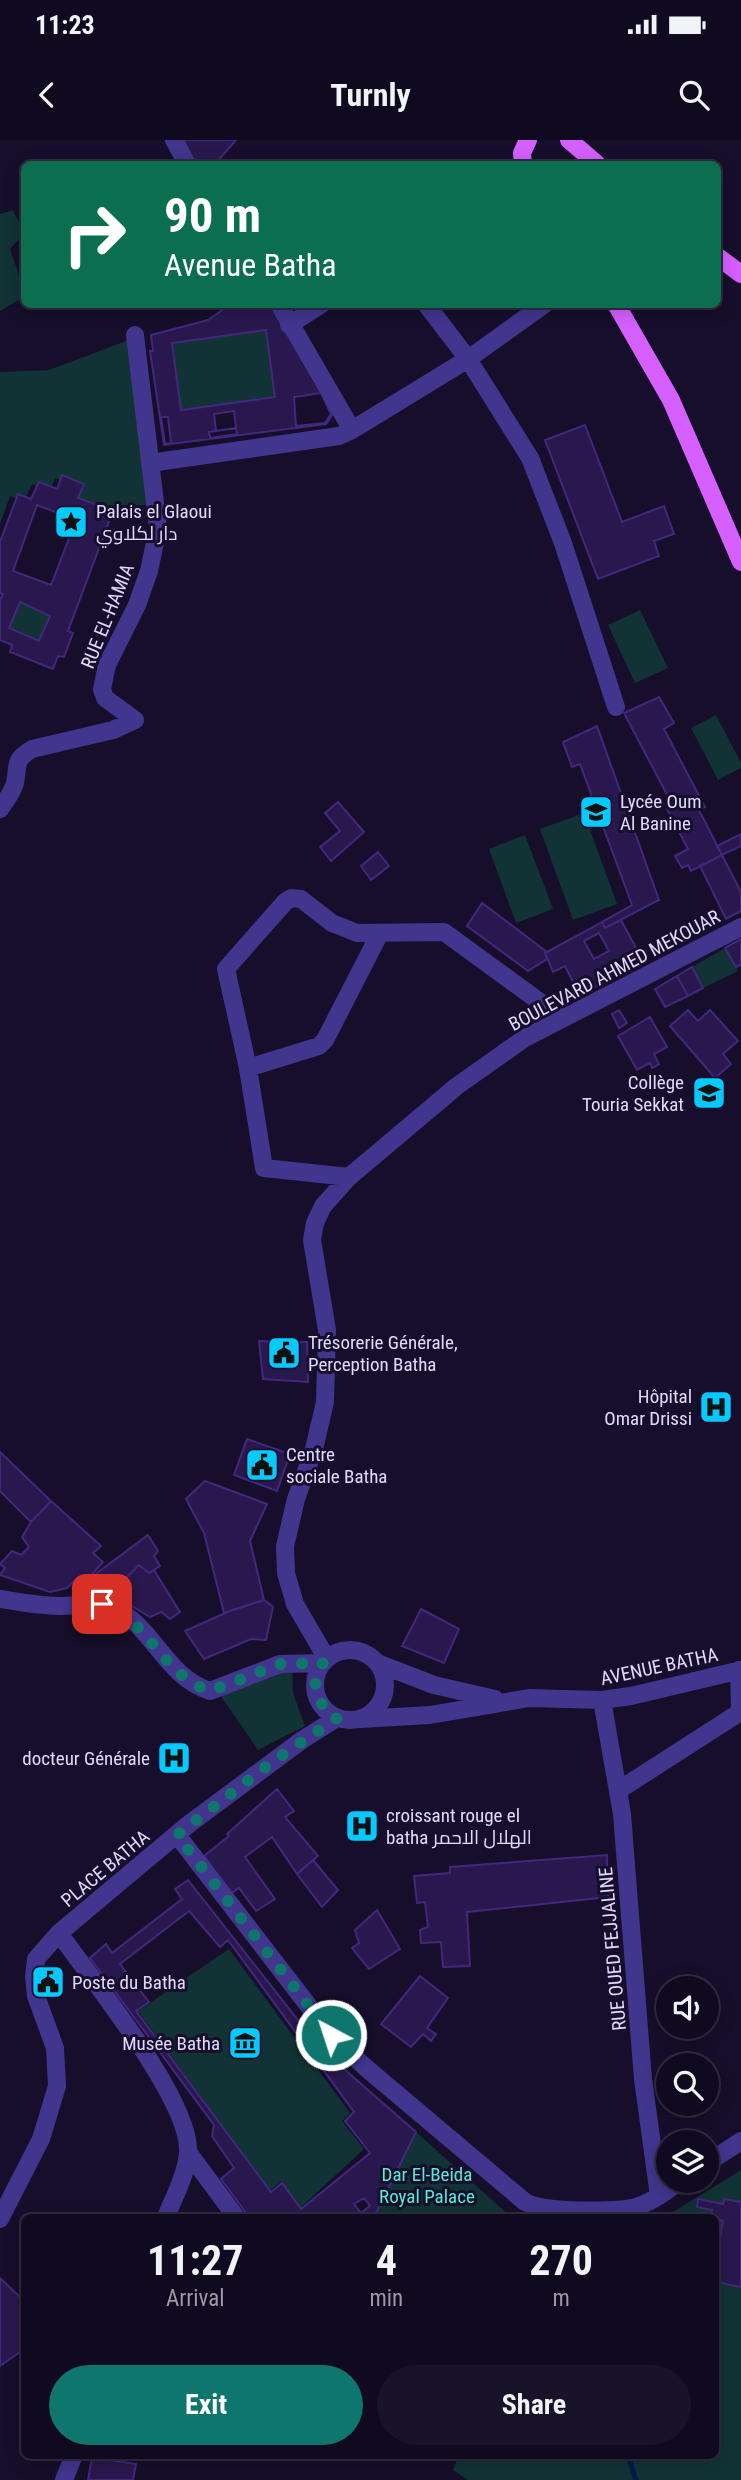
<!DOCTYPE html>
<html lang="en">
<head>
<meta charset="utf-8">
<style>
	body { margin:0; font-family:"Roboto Condensed",Cairo,sans-serif; background:#191329; color:#f1f3f6; height:100vh; display:flex; flex-direction:column; font-size:26px; white-space:nowrap }
	* { box-sizing:border-box; margin:0 }
	p { font-size:23px; color:#9c9aa5 }
	.icon { flex:none; width:38px; height:38px; fill:none; stroke:currentColor; stroke-width:2; stroke-linecap:round; stroke-linejoin:round }
	.map { position:relative; flex:1; overflow:hidden }
	.sheet { position:absolute; left:21px; top:2074px; width:698px; height:245px; display:flex; flex-direction:column; background:#100a20; border-radius:10px; box-shadow:0 4px 18px #0003,0 0 0 2px #302b3e }
	.sheet>* { flex:none }
	.top-card { position:absolute; left:21px; top:21px; width:700px; height:147px; border-radius:10px; box-shadow:0 4px 18px #0003,0 0 0 2px #302b3e; background:#0b6e4f; color:#fff; overflow:hidden }
	.controls { position:absolute; left:656px; top:1836px; display:grid; gap:14px }
	.controls a { display:grid; place-items:center; width:63px; height:63px; border-radius:50%; background:#100a20; box-shadow:0 4px 18px #0003,0 0 0 2px #302b3e; font-size:35px }
	.pin { position:absolute; display:grid; place-items:center; width:60px; height:60px; color:#fff; margin:-30px; border-radius:14px; box-shadow:0 4px 10px #0006 }
	.me { position:absolute; width:77px; margin:-38px; rotate:320deg; stroke-linejoin:round; filter:drop-shadow(0 0 5px #0008) }
	.turn { display:flex; align-items:center; gap:24px; height:147px; padding:0 28px; font-size:32px }
	.turn .icon { width:91px; height:91px; stroke-width:2.5 }
	.turn b { display:block; font-size:49px; line-height:60px }
	.eta { display:flex; justify-content:space-evenly; align-items:center; height:119px; text-align:center }
	.eta b { font-size:42px; font-weight:700; line-height:49px }
	.button { display:flex; gap:14px; margin-top:auto; padding:14px 28px }
	.button a { flex:1; height:80px; border-radius:42px; background:#0f766e; color:#fff; font-size:28px; font-weight:700; line-height:80px; text-align:center }
	.button a+a { background:#191329; color:#f1f3f6 }
	.status { display:flex; justify-content:space-between; align-items:center; height:49px; padding:0 35px; background:#100a20; direction:ltr }
	.status svg { height:19px; fill:currentColor }
	header { display:flex; justify-content:space-between; align-items:center; height:91px; padding:0 28px; background:#100a20; font-size:32px; font-weight:700 }
	.map>svg:first-child { display:block }
</style>
</head>
<body>
<div class="status"><b>11:23</b><svg viewBox="0 0 49 12"><path d="M0 12V9h3v3zM5 12V6h3v6zM10 12V3h3v9zM15 12V0h3v12zM26 1h20v11H26zM47 4h2v5h-2z"/></svg></div>
<header><svg class="icon" aria-label="back" viewBox="0 0 24 24"><path d="M15 5l-7 7 7 7"/></svg>Turnly<svg class="icon" aria-label="search" viewBox="0 0 24 24"><circle cx="10" cy="10" r="6"/><path d="M15 15l6 6"/></svg></header>
<div class="map">
<svg width="741" height="2340" viewBox="0 0 741 2340">
	<rect width="100%" height="100%" fill="#160e2b"/>
	<!-- green -->
	<path fill="#113335" d="M13,70L24,93L10,109L24,149V157L0,171V74Z
		M266,190L275,256L181,271L172,203Z
		M134,198L147,365H125L124,368L117,365L115,369L109,366L106,373L71,360L76,346L55,338L50,351L32,344L24,361L10,356L0,384V232L49,230Z
		M20,462L50,476L39,501L9,488Z
		M640,470L668,528L635,543L608,485Z
		M716,575L741,623V628L718,640L691,588Z
		M584,673L617,764L573,780L540,689Z
		M525,695L553,769L516,783L489,709Z
		M725,808L738,831L703,848L692,827Z
		M292,1526L293,1553L305,1586L258,1610L216,1549Z
		M229,1809L350,1973L342,1981L364,2009L299,2069L282,2041L270,2050L138,1871Z
		M416,1992L511,2077H374Z
		M741,2030V2340H468L453,2330L459,2315H716V2077H665Z"/>
	<g fill="none" stroke-linecap="round" stroke-linejoin="round">
		<!-- stream -->
		<path stroke="#06184c" stroke-width="5" d="M628,2316L636,2340"/>
	</g>
	<!-- building -->
	<path fill="#29184e" stroke="#42287c" stroke-width="2" fill-rule="evenodd" d="M178,0H236L215,24H191Z
		M231,164H276L333,274L326,284L164,305L150,211H153L151,195L208,180ZM266,190L275,257L181,270L172,203Z
		M321,253L331,274L325,283L296,286L294,257Z
		M234,271L236,288L216,291L214,274Z
		M161,277H168L171,303L165,304Z
		M585,285L622,382L664,366L674,394L654,401L659,416L598,439L545,300Z
		M236,288L237,294L210,298L209,292Z
		M62,335L84,344L78,358L113,371L68,491L73,493L64,517L58,516L53,529L10,512L12,505L0,500V460L3,454L0,453V402L18,354L31,359L39,342L57,349ZM37,365L76,380L51,445L13,431ZM20,462L50,476L39,501L9,488Z
		M659,557L674,583L664,589L705,667L699,670L722,715L691,731L688,725L682,728L675,716L688,709L667,669L673,666L624,573Z
		M597,586L659,760L605,788L602,782L632,765L580,624L572,627L563,602Z
		M338,662L364,692L331,721L320,707L340,691L325,673Z
		M741,694V706L722,715L717,706Z
		M378,712L389,726L371,740L361,726Z
		M722,715L741,752V771L726,779L700,726Z
		M482,763L547,812L545,813L547,819L528,831L467,786Z
		M621,780L643,821L627,830V833L579,854L565,826L553,832L545,813L602,782L605,788ZM599,793L609,811L594,819L584,801Z
		M741,799V825L736,827L725,808Z
		M692,827L703,848L688,856L677,836Z
		M677,836L688,856L665,867L655,849Z
		M619,870L627,883L619,888L612,874Z
		M688,870L698,881L710,870L738,901L723,914L731,924L715,938L670,886Z
		M650,877L667,907L654,914L659,924L652,928L650,923L637,930L618,896Z
		M259,1201L307,1202L308,1242L263,1239Z
		M247,1299L290,1314L277,1351L234,1335Z
		M0,1312L51,1361L31,1382L0,1351Z
		M205,1341L267,1364L250,1401L264,1460L224,1473L204,1393L186,1359Z
		M51,1361L101,1406L93,1413L103,1422L85,1442L78,1437L67,1448L50,1452L0,1435L5,1428L0,1424L12,1411L21,1415L29,1407L22,1397L31,1382Z
		M148,1395L158,1411L154,1416L160,1426L149,1433L139,1425L111,1453L95,1441L89,1445L85,1442Z
		M139,1425L149,1433L154,1430L180,1472L170,1479L161,1472L150,1477L111,1453Z
		M264,1460L273,1467L266,1500L251,1499L204,1519L185,1491L232,1470Z
		M421,1469L459,1489L444,1523L402,1506Z
		M277,1649L294,1671L285,1677L318,1716L297,1734L272,1697L245,1717L275,1759L256,1771L239,1748L229,1755L210,1730L213,1728L204,1716L229,1696L227,1694Z
		M607,1715L608,1757L467,1772L470,1826L443,1827L441,1802L421,1803L420,1790L428,1787L425,1762L417,1763L414,1736L450,1733V1727Z
		M313,1720L338,1750L322,1767L297,1734Z
		M188,1740L320,1908L416,1992L374,2077H351L349,2073L343,2077H249L221,2039L234,2028L212,1996L214,1985L90,1818L106,1804L112,1813L182,1759L175,1749ZM189,1771L220,1807L228,1800L354,1972L345,1981L370,2013L301,2069L282,2043L271,2052L136,1871L149,1862L120,1824Z
		M377,1770L400,1809L369,1829L352,1808L359,1803L355,1790Z
		M420,1836L448,1858L427,1888L436,1894L431,1901L423,1894L411,1907L381,1884Z
		M364,2058L370,2066L361,2073L354,2064Z
		M698,2059L723,2064L724,2059L741,2062V2147L716,2142V2121L723,2081L711,2077L712,2070L697,2067Z
		M0,2138L24,2161V2209L0,2226Z
		M92,2317L136,2324L133,2340H88Z"/>
	<g fill="none" stroke-linecap="round" stroke-linejoin="round">
		<!-- minor -->
		<path stroke="#42358e" stroke-width="18" d="M174,0L187,24
			M279,164L352,290
			M426,164L468,219L530,318L563,403L616,567
			M289,185L322,164
			M150,323L339,296L352,290L468,219L545,164
			M0,669C6,661 12,653 15,643C19,623 13,621 32,609L113,590L135,580L105,558L102,549L107,525L137,465L149,431L158,388L135,195
			M248,928L319,906L325,900L379,795
			M349,1037L264,1028L248,928L226,829L285,762L291,758L301,759L332,783L357,793L444,792L562,878
			M0,1459C19,1462 40,1466 59,1466C82,1466 102,1459 122,1472C156,1495 169,1538 210,1551L280,1524L323,1523
			M315 1545a35 35 0 1 1 70 0a35 35 0 1 1-70 0Z
			M327,1519L295,1464L286,1433L285,1406L296,1359L314,1309L325,1262L327,1190L312,1100L315,1083L323,1066L349,1037L457,946L525,898L741,787
			M377,1523L434,1545L495,1559
			M602,1560L622,1674L643,1939L659,2056
			M360,1579L430,1575L529,1558L602,1560L631,1556L741,1530
			M619,1650L737,1574L740,1569L739,1530
			M177,1695L331,1895L365,1927L525,2062C543,2072 619,2073 639,2066C655,2060 668,2050 681,2040
			M59,1793C91,1839 191,1960 188,2012C187,2033 174,2057 166,2077
			M188,2012L236,2077
			M707,2023L741,2001
			M0,2079L41,1999L57,1946L55,1908L36,1856L34,1837L36,1819L59,1793L189,1684L302,1600L337,1578
			M64,2340L74,2315"/>
		<!-- major -->
		<path stroke="#d55fff" stroke-width="18" d="M569,0L597,24
			M523,24L522,13L528,0
			M718,117L741,134
			M616,164L671,260L741,422"/>
	</g>
	<g fill="none" stroke-linecap="round" stroke-linejoin="round">
		<!-- route -->
		<path stroke="#0f766e" stroke-width="12" stroke-dasharray="0 21.6" d="M102,1464C149,1480 163,1536 210,1551L280,1524L323,1523C308,1545 317,1565 337,1578L268,1625L177,1695L331,1895"/>
	</g>
	<!-- icons -->
	<defs>
		<symbol id="sight-square" viewBox="-11 -11 22 22"><rect x="-9" y="-9" width="18" height="18" rx="4" fill="#04caff" stroke="#160e2b"/><path d="M0-6L1.8-2.2L6-1.7L2.9 1.2L3.7 5.4L0 3.3L-3.7 5.4L-2.9 1.2L-6-1.7L-1.8-2.2Z" fill="#111"/></symbol>
		<symbol id="university-square" viewBox="-11 -11 22 22"><rect x="-9" y="-9" width="18" height="18" rx="4" fill="#04caff" stroke="#160e2b"/><path d="M0-5L7-2L0 1L-7-2ZM-4 1L0 2.5L4 1V4Q0 6-4 4Z" fill="#111"/></symbol>
		<symbol id="civic-square" viewBox="-11 -11 22 22"><rect x="-9" y="-9" width="18" height="18" rx="4" fill="#04caff" stroke="#160e2b"/><path d="M-.6-6.5H3V-4.5H.6V-3L4-1V1h2V6H-6V1h2V-1L-.6-3ZM-1.2 2.5V6h2.4V2.5Z" fill="#111"/></symbol>
		<symbol id="hospital-square" viewBox="-11 -11 22 22"><rect x="-9" y="-9" width="18" height="18" rx="4" fill="#04caff" stroke="#160e2b"/><path d="M-5-5h3v3.5h4V-5h3V5h-3V1.5h-4V5h-3Z" fill="#111"/></symbol>
		<symbol id="museum-square" viewBox="-11 -11 22 22"><rect x="-9" y="-9" width="18" height="18" rx="4" fill="#04caff" stroke="#160e2b"/><path d="M0-6L6-3V-2H-6V-3ZM-5-1h2V3h-2ZM-1-1h2V3h-2ZM3-1h2V3H3ZM-6 4H6V6H-6Z" fill="#111"/></symbol>
	</defs>
	<g fill-rule="evenodd">
		<use href="#sight-square" x="52" y="363" width="38" height="38"/>
		<use href="#university-square" x="577" y="653" width="38" height="38"/>
		<use href="#university-square" x="690" y="934" width="38" height="38"/>
		<use href="#civic-square" x="265" y="1194" width="38" height="38"/>
		<use href="#hospital-square" x="697" y="1248" width="38" height="38"/>
		<use href="#civic-square" x="243" y="1306" width="38" height="38"/>
		<use href="#hospital-square" x="155" y="1599" width="38" height="38"/>
		<use href="#hospital-square" x="343" y="1667" width="38" height="38"/>
		<use href="#civic-square" x="29" y="1823" width="38" height="38"/>
		<use href="#museum-square" x="226" y="1884" width="38" height="38"/>
	</g>
	<g text-anchor="middle" stroke-width="6" stroke-linejoin="round" paint-order="stroke">
		<!-- poi labels -->
		<g font-size="19" fill="#e1d8ff" stroke="#160e2b" text-anchor="start">
			<text x="96" y="378">Palais el Glaoui<tspan x="96" dy="22">دار لكلاوي</tspan></text>
			<text x="620" y="668">Lycée Oum<tspan x="620" dy="22">Al Banine</tspan></text>
			<text x="684" y="949" text-anchor="end">Collège<tspan x="684" dy="22">Touria Sekkat</tspan></text>
			<text x="308" y="1209">Trésorerie Générale,<tspan x="308" dy="22">Perception Batha</tspan></text>
			<text x="692" y="1263" text-anchor="end">Hôpital<tspan x="692" dy="22">Omar Drissi</tspan></text>
			<text x="286" y="1321">Centre<tspan x="286" dy="22">sociale Batha</tspan></text>
			<text x="150" y="1625" text-anchor="end">docteur Générale</text>
			<text x="386" y="1682">croissant rouge el<tspan x="386" dy="22">batha الهلال الاحمر</tspan></text>
			<text x="72" y="1849">Poste du Batha</text>
			<text x="220" y="1910" text-anchor="end">Musée Batha</text>
		</g>
		<!-- street labels -->
		<g font-size="19" fill="#e1d8ff" stroke="#160e2b">
			<text transform="translate(107 476) rotate(-68)" y="7">RUE EL-HAMIA</text>
			<text transform="translate(614 830) rotate(-28)" y="7">BOULEVARD AHMED MEKOUAR</text>
			<text transform="translate(659 1526) rotate(-12)" y="7">AVENUE BATHA</text>
			<text transform="translate(105 1728) rotate(-40)" y="7">PLACE BATHA</text>
			<text transform="translate(612 1809) rotate(-95)" y="7">RUE OUED FEJJALINE</text>
		</g>
		<!-- park labels -->
		<g font-size="19" fill="#58ebd6" stroke="#160e2b">
			<text x="427" y="2041">Dar El-Beida<tspan x="427" dy="22">Royal Palace</tspan></text>
		</g>
	</g>
</svg>
<div class="controls">
<a><svg class="icon" aria-label="sound" viewBox="0 0 24 24"><path d="M4 9h4l5-4v14l-5-4H4zM17 9q2 3 0 6"/></svg></a>
<a><svg class="icon" aria-label="search" viewBox="0 0 24 24"><circle cx="10" cy="10" r="6"/><path d="M15 15l6 6"/></svg></a>
<a><svg class="icon" aria-label="layers" viewBox="0 0 24 24"><path d="M12 4l9 5-9 5-9-5zM3 14l9 5 9-5"/></svg></a>
</div>
<div class="pin" style="left:102px;top:1464px;background:#d93025"><svg class="icon" aria-label="arrive" viewBox="0 0 24 24"><path d="M6 21V4h12l-3 4 3 4H6"/></svg></div>
<svg class="me" style="left:331px;top:1895px" viewBox="-20 -20 40 40"><circle r="17" fill="#0f766e" stroke="#fff" stroke-width="3"/><path d="M0-11L8 9 0 5-8 9z" fill="#fff"/></svg>
<div class="top-card">
<div class="turn"><svg class="icon" aria-label="right" viewBox="0 0 24 24"><path d="M7 20v-9h11M14 6l5 5-5 5"/></svg><div><b>90 m</b>Avenue Batha</div></div>
</div>
<section class="sheet">
<div class="eta">
<div><b>11:27</b><p>Arrival</p></div>
<div><b>4</b><p>min</p></div>
<div><b>270</b><p>m</p></div>
</div>
<div class="button"><a>Exit</a><a>Share</a></div>
</section>
</div>
</body>
</html>
